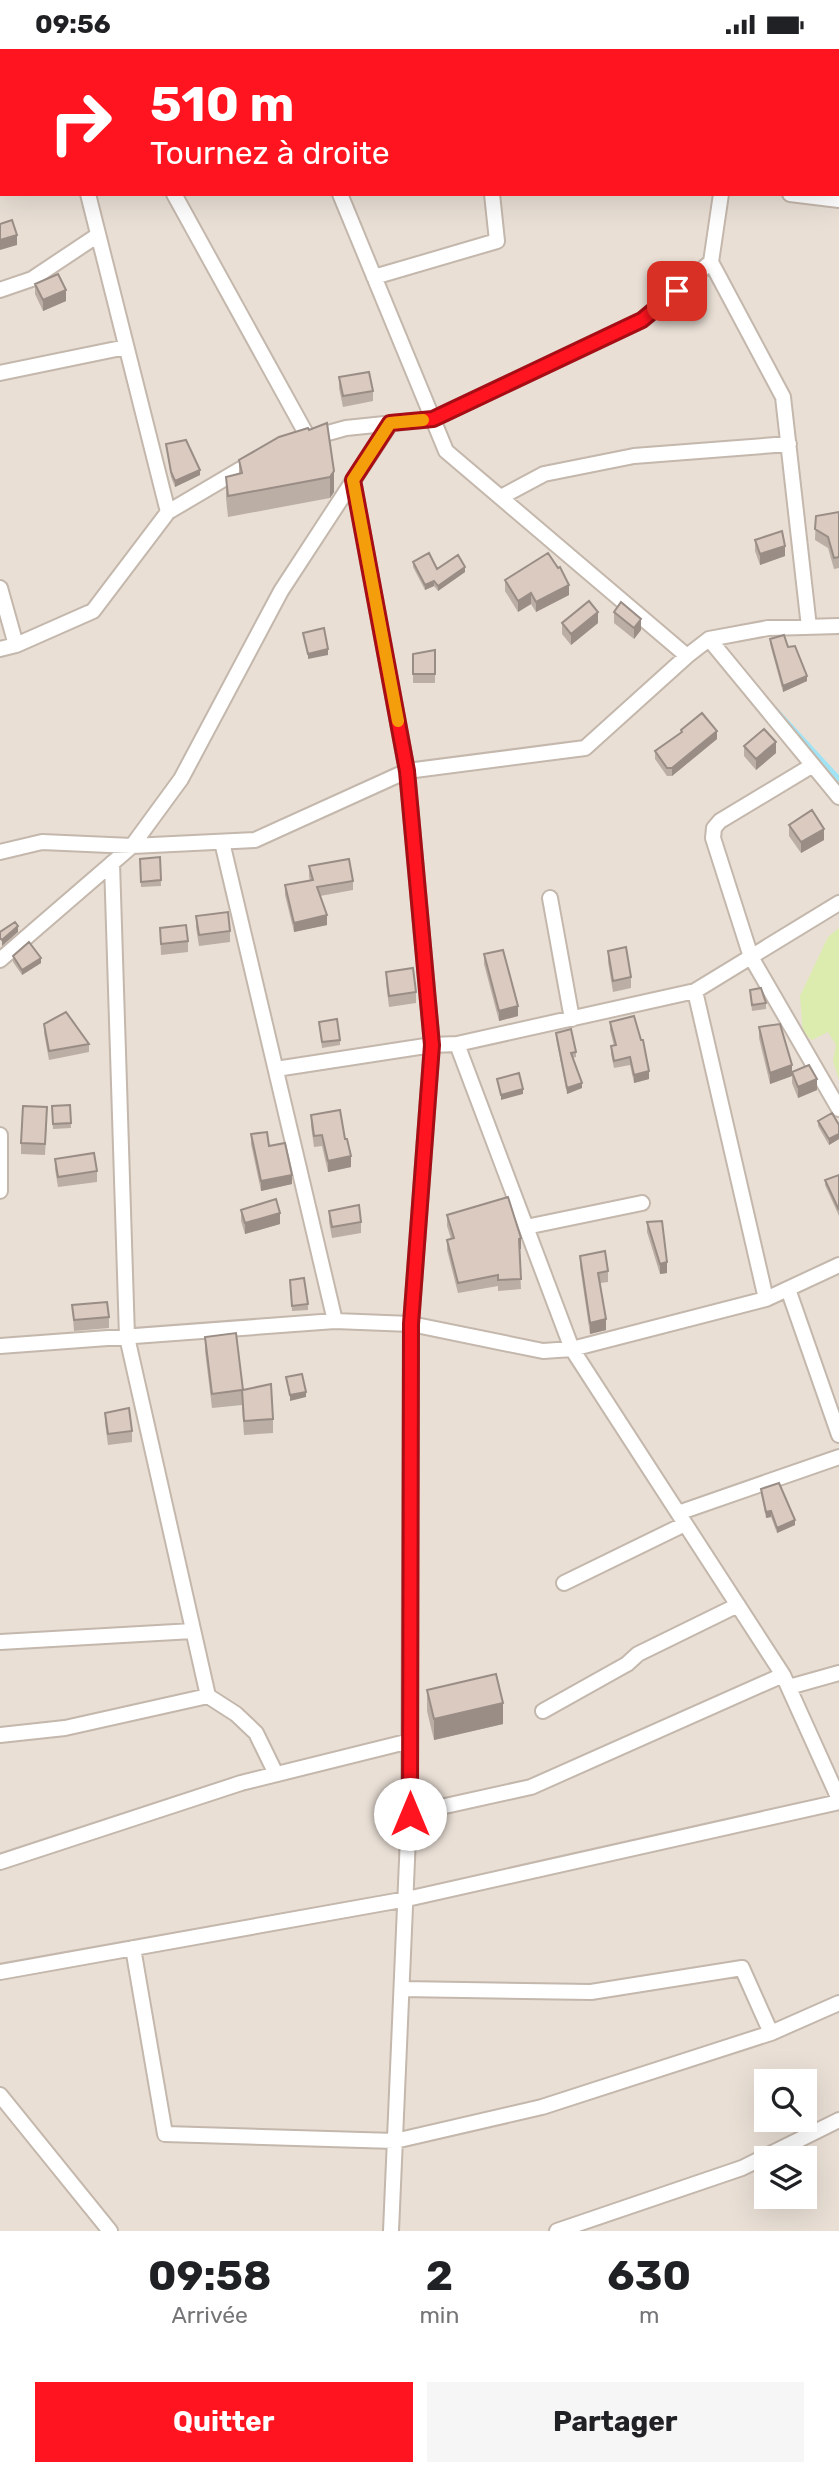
<!DOCTYPE html>
<html lang="fr">
<head>
<meta charset="utf-8">
<style>
	body { margin:0; font-family:Rubik,sans-serif; background:#f6f6f6; color:#202124; height:100vh; display:flex; flex-direction:column; font-size:26px; white-space:nowrap }
	* { box-sizing:border-box; margin:0 }
	p { font-size:23px; color:#757577 }
	.icon { flex:none; width:38px; height:38px; fill:none; stroke:currentColor; stroke-width:2; stroke-linecap:round; stroke-linejoin:round }
	.map { position:relative; height:2182px; overflow:hidden }
	.panel { display:flex; flex-direction:column; background:#fff; flex:1 }
	.panel>* { flex:none }
	.banner { position:absolute; left:0px; top:0px; width:840px; height:147px; box-shadow:0 7px 28px #0002; background:#ff141f; color:#fff; overflow:hidden }
	.controls { position:absolute; left:754px; top:2020px; display:grid; gap:14px }
	.controls a { display:grid; place-items:center; width:63px; height:63px; border-radius:0px; background:#fff; box-shadow:0 7px 28px #0002; font-size:35px }
	.pin { position:absolute; display:grid; place-items:center; width:60px; height:60px; color:#fff; margin:-30px; border-radius:14px; box-shadow:0 4px 10px #0006 }
	.me { position:absolute; width:77px; margin:-38px; rotate:0deg; stroke-linejoin:round; filter:drop-shadow(0 0 5px #0008) }
	.turn { display:flex; align-items:center; gap:24px; height:147px; padding:0 35px; font-size:32px }
	.turn .icon { width:91px; height:91px; stroke-width:2.5 }
	.turn b { display:block; font-size:49px; line-height:60px }
	.eta { display:flex; justify-content:space-evenly; align-items:center; height:119px; text-align:center }
	.eta b { font-size:42px; font-weight:700; line-height:49px }
	.action { display:flex; gap:14px; margin-top:auto; padding:14px 35px }
	.action a { flex:1; height:80px; border-radius:0px; background:#ff141f; color:#fff; font-size:28px; font-weight:700; line-height:80px; text-align:center }
	.action a+a { background:#f6f6f6; color:#202124 }
	.status { display:flex; justify-content:space-between; align-items:center; height:49px; padding:0 35px; background:#fff; direction:ltr }
	.status svg { height:19px; fill:currentColor }
	.map>svg:first-child { display:block }
</style>
</head>
<body>
<div class="status"><b>09:56</b><svg viewBox="0 0 49 12"><path d="M0 12V9h3v3zM5 12V6h3v6zM10 12V3h3v9zM15 12V0h3v12zM26 1h20v11H26zM47 4h2v5h-2z"/></svg></div>
<div class="map">
<svg width="839" height="2182" viewBox="0 0 839 2182">
	<rect width="100%" height="100%" fill="#f5eee8"/>
	<!-- residential -->
	<path fill="#e9dfd5" fill-rule="evenodd" d="M0,0H839V2182H0ZM2,2H838V145H2ZM766,2032H805V2070H766ZM766,2109H805V2147H766Z"/>
	<!-- green -->
	<path fill="#dcecae" d="M839,879V1031L833,1012L836,996L828,983L812,991L803,984L800,947L828,888Z"/>
	<g fill="none" stroke-linecap="round" stroke-linejoin="round">
		<!-- stream -->
		<path stroke="#a0e3f5" stroke-width="5" d="M774,659L839,730"/>
		<defs>
			<path id="street" d="M277,0L278,2
				M715,0L733,2
				M482,2L486,0
				M821,2L830,0
				M0,129H2
				M88,145L168,463
				M174,145L309,390
				M340,145L446,402L687,607
				M721,145L711,213L783,348L809,578
				M790,145L839,151
				M374,228L497,192L492,145
				M0,241L32,230L98,186
				M0,324L126,298
				M310,389L346,379L433,370L642,271L711,213
				M353,431L407,722L432,996L411,1275L409,1765L391,2182
				M501,448L544,425L634,407L789,395
				M0,539L16,596
				M709,590L839,748
				M0,600L16,596L93,562L168,463L256,411
				M813,716L720,772L714,779L713,789L751,908L839,1060
				M222,793L335,1272
				M0,803L42,793L132,797L255,791L407,722L585,699L687,607L709,590L768,579L839,577
				M112,814L127,1288L208,1647L236,1665L256,1684L276,1725
				M550,849L572,970
				M0,911L132,797L181,730L281,542L390,375
				M695,942L766,1250
				M457,995L572,1300L783,1626L839,1750
				M276,1020L432,996L457,995L695,942L839,854
				M0,1086V1142
				M526,1178L642,1154
				M788,1240L839,1386
				M0,1297L335,1272L411,1275L543,1302L572,1300L766,1250L839,1216
				M678,1464L839,1408
				M564,1534L685,1475
				M0,1593L193,1582
				M789,1638L839,1624
				M543,1662L627,1615L638,1605L738,1556
				M0,1686L65,1679L208,1647
				M409,1765L531,1738L783,1626
				M0,1813L241,1734L410,1692
				M133,1899L165,2085L395,2092L542,2058L771,1984L839,1954
				M0,1923L407,1850L839,1753
				M402,1940L591,1943L742,1919L771,1984
				M0,2046L110,2182
				M557,2182L742,2119L839,2071"/>
		</defs>
		<!-- street casing -->
		<use href="#street" stroke="#c4b7ac" stroke-width="18"/>
		<!-- street -->
		<use href="#street" stroke="#fff" stroke-width="14"/>
	</g>
	<!-- wall -->
	<path fill="#bbaea4" d="M35,235L66,252L43,262L35,245Z
		M339,328L373,342V352L343,358L339,339Z
		M327,374L334,443L330,449L228,468L226,449V428L239,425V411Z
		M166,395L200,426L175,438L171,428Z
		M839,463V519L834,520L828,499L815,491L816,467Z
		M755,491L785,507L760,516L755,502Z
		M413,513L437,520L465,523L438,542L434,537L425,541L413,518Z
		M505,531L569,546L536,563L531,555L518,563L505,542Z
		M614,563L641,581L634,590L614,574Z
		M562,574H598L571,596L562,585Z
		M770,590L788,598L807,632L783,643L770,595Z
		M435,601V634H413V605Z
		M681,681L717,690L672,727H667L655,710V702L681,684Z
		M744,697L776,704L756,721L744,707Z
		M789,776L824,791L801,804L789,787Z
		M160,808L161,837L141,838L140,810Z
		M309,817L353,832V841L320,847L327,876L294,883L285,846V836L310,832L309,827Z
		M196,867L230,882V893L199,897L196,878Z
		M160,879L188,892V903L161,906Z
		M608,902L631,928V939L613,943L608,913Z
		M484,905L518,967L499,972L484,915Z
		M13,907L41,914L22,926L13,913Z
		M386,923L416,943V954L389,958L386,934Z
		M750,941L766,954V960L752,962Z
		M319,973L340,991V996L322,999Z
		M610,973L649,1030L634,1034L630,1016L614,1019L611,1005V997H614L610,981Z
		M44,975L89,995V1003L49,1011L44,984Z
		M759,978L792,1023L817,1041L798,1049L792,1034V1027L770,1035L759,989Z
		M556,984L576,1003V1008L573,1009L582,1039L567,1045L556,989Z
		M70,1056L71,1079L53,1080L52,1057Z
		M311,1066L345,1090L351,1118L328,1123L322,1097L314,1098L311,1077Z
		M47,1069L45,1106L21,1105V1094Z
		M818,1072L839,1076V1090L829,1096L818,1077Z
		M251,1085L292,1135L261,1142L251,1095Z
		M55,1110L97,1122V1133L58,1138L55,1120Z
		M839,1126V1167L825,1136V1131Z
		M241,1161L280,1175L245,1185L241,1172Z
		M329,1162L361,1173V1184L332,1189L329,1173Z
		M447,1166L521,1200H519L521,1240L498,1242V1237L458,1244L447,1201V1191L451,1190L447,1177Z
		M647,1173L667,1224L660,1225L647,1183Z
		M580,1207L608,1222V1233L600,1234L606,1281L590,1285L580,1217Z
		M290,1231L308,1255V1261L292,1262Z
		M72,1256L109,1268V1279L74,1282Z
		M205,1288L243,1341L273,1370V1384L244,1386L242,1356L212,1359L205,1302Z
		M105,1364L132,1382V1393L108,1396L105,1374Z
		M761,1440L795,1476L777,1484L771,1468L766,1469L761,1445Z
		M427,1641L503,1675L434,1691L427,1662Z"/>
	<!-- shaded-wall -->
	<path fill="#998d86" d="M17,186V196L0,201V191Z
		M66,241V252L43,262V251Z
		M200,421V426L175,438V432Z
		M334,422V443L330,449V428Z
		M785,497V507L760,516V505Z
		M465,518V523L438,542V537Z
		M434,532V537L425,541V536Z
		M569,536V546L536,563V553Z
		M531,544V555L518,563V552Z
		M598,563V574L571,596V585Z
		M641,570V581L634,590V579Z
		M328,600V606L308,610V605Z
		M807,627V632L783,643V637Z
		M717,682V690L672,727V719Z
		M776,693V704L756,721V710Z
		M824,780V791L801,804V793Z
		M327,866V876L294,883V874Z
		M18,877V883L2,897V891Z
		M41,909V914L22,926V921Z
		M518,957V967L499,972V962Z
		M792,1016V1027L770,1035V1024Z
		M649,1022V1030L634,1034V1026Z
		M817,1030V1041L798,1049V1038Z
		M582,1034V1039L567,1045V1039Z
		M523,1040V1045L501,1051V1046Z
		M839,1085V1090L829,1096V1090Z
		M351,1107V1118L328,1123V1112Z
		M292,1126V1135L261,1142V1132Z
		M280,1164V1175L245,1185V1174Z
		M521,1189V1200H519V1190Z
		M667,1213V1224L660,1225V1215Z
		M606,1270V1281L590,1285V1274Z
		M306,1343V1348L290,1352V1346Z
		M771,1462V1468L766,1469V1463Z
		M795,1471V1476L777,1484V1479Z
		M503,1654V1675L434,1691V1670Z"/>
	<!-- building -->
	<path fill="#dacabf" stroke="#998d86" stroke-width="2" d="M12,171L17,186L0,191V175Z
		M58,225L66,241L43,251L35,235Z
		M369,323L373,342L343,347L339,328Z
		M327,374L334,422L330,428L228,447L226,428L242,424L239,411L279,388L308,379L309,381Z
		M186,391L200,421L175,432L171,423L166,395Z
		M839,463V508L834,509L828,488L815,480L816,467Z
		M782,482L785,497L760,505L755,491Z
		M429,504L437,520L458,506L465,518L438,537L434,532L425,536L413,513Z
		M548,504L558,519L560,518L569,536L536,553L531,544L518,552L505,531Z
		M589,552L598,563L571,585L562,574Z
		M621,553L641,570L634,579L614,563Z
		M324,579L328,600L308,605L303,584Z
		M784,586L788,598L795,597L807,627L783,637L770,590Z
		M435,601V625H413V605Z
		M702,664L717,682L672,719H667L655,702L682,683L681,681Z
		M764,680L776,693L756,710L744,697Z
		M812,761L824,780L801,793L789,776Z
		M160,808L161,831L141,833L140,810Z
		M349,810L353,832L317,838L327,866L294,874L285,836L313,831L309,817Z
		M228,863L230,882L199,886L196,867Z
		M15,873L18,877L2,891L0,889V883Z
		M186,876L188,892L161,895L160,879Z
		M29,893L41,909L22,921L13,907Z
		M626,898L631,928L613,932L608,902Z
		M503,901L518,957L499,962L484,905Z
		M413,919L416,943L389,947L386,923Z
		M761,939L766,954L752,956L750,941Z
		M66,963L89,995L49,1002L44,975Z
		M634,967L641,991H643L649,1022L634,1026L630,1008L614,1012L611,997L616,996L610,973Z
		M337,970L340,991L322,993L319,973Z
		M780,975L792,1016L770,1024L759,978Z
		M571,980L576,1003L571,1004L582,1034L567,1039L556,984Z
		M809,1016L817,1030L798,1038L792,1023Z
		M519,1024L523,1040L501,1046L497,1030Z
		M70,1056L71,1074L53,1075L52,1057Z
		M23,1057L47,1058L45,1095L21,1094Z
		M340,1061L345,1090H347L351,1107L328,1112L322,1086L314,1087L311,1066Z
		M832,1064L839,1076V1085L829,1090L818,1072Z
		M267,1083L269,1097L285,1094L292,1126L261,1132L251,1085Z
		M94,1104L97,1122L58,1128L55,1110Z
		M839,1126V1161L825,1131Z
		M508,1148L521,1189L519,1190L521,1230L498,1231V1226L458,1234L447,1191L454,1189L447,1166Z
		M276,1150L280,1164L245,1174L241,1161Z
		M359,1156L361,1173L332,1178L329,1162Z
		M662,1172L667,1213L660,1215L647,1173Z
		M605,1202L608,1222L598,1224L606,1270L590,1274L580,1207Z
		M304,1229L308,1255L292,1257L290,1231Z
		M107,1253L109,1268L74,1271L72,1256Z
		M236,1284L243,1341L271,1335L273,1370L244,1372L242,1341L212,1345L205,1288Z
		M302,1325L306,1343L290,1346L286,1328Z
		M129,1359L132,1382L108,1385L105,1364Z
		M779,1434L795,1471L777,1479L771,1462L766,1463L761,1440Z
		M496,1625L503,1654L434,1670L427,1641Z"/>
	<g fill="none" stroke-linecap="round" stroke-linejoin="round">
		<defs>
			<path id="route" d="M410,1765L411,1275L432,996L407,722L353,431L390,374L433,370L642,271L677,242"/>
		</defs>
		<!-- route casing -->
		<use href="#route" stroke="#a60d14" stroke-width="18"/>
		<!-- route -->
		<use href="#route" stroke="#ff141f" stroke-width="12"/>
		<!-- slow -->
		<path stroke="#f59e0b" stroke-width="12" d="M398,672L353,431L390,374L423,371"/>
	</g>
</svg>
<div class="controls">
<a><svg class="icon" aria-label="search" viewBox="0 0 24 24"><circle cx="10" cy="10" r="6"/><path d="M15 15l6 6"/></svg></a>
<a><svg class="icon" aria-label="layers" viewBox="0 0 24 24"><path d="M12 4l9 5-9 5-9-5zM3 14l9 5 9-5"/></svg></a>
</div>
<div class="pin" style="left:677px;top:242px;background:#d93025"><svg class="icon" aria-label="arrive" viewBox="0 0 24 24"><path d="M6 21V4h12l-3 4 3 4H6"/></svg></div>
<svg class="me" style="left:410px;top:1765px" viewBox="-20 -20 40 40"><circle r="19" fill="#fff"/><path d="M0-13L10 11 0 6-10 11z" fill="#ff141f"/></svg>
<div class="banner">
<div class="turn"><svg class="icon" aria-label="right" viewBox="0 0 24 24"><path d="M7 20v-9h11M14 6l5 5-5 5"/></svg><div><b>510 m</b>Tournez à droite</div></div>
</div>
</div>
<section class="panel">
<div class="eta">
<div><b>09:58</b><p>Arrivée</p></div>
<div><b>2</b><p>min</p></div>
<div><b>630</b><p>m</p></div>
</div>
<div class="action"><a>Quitter</a><a>Partager</a></div>
</section>
</body>
</html>
